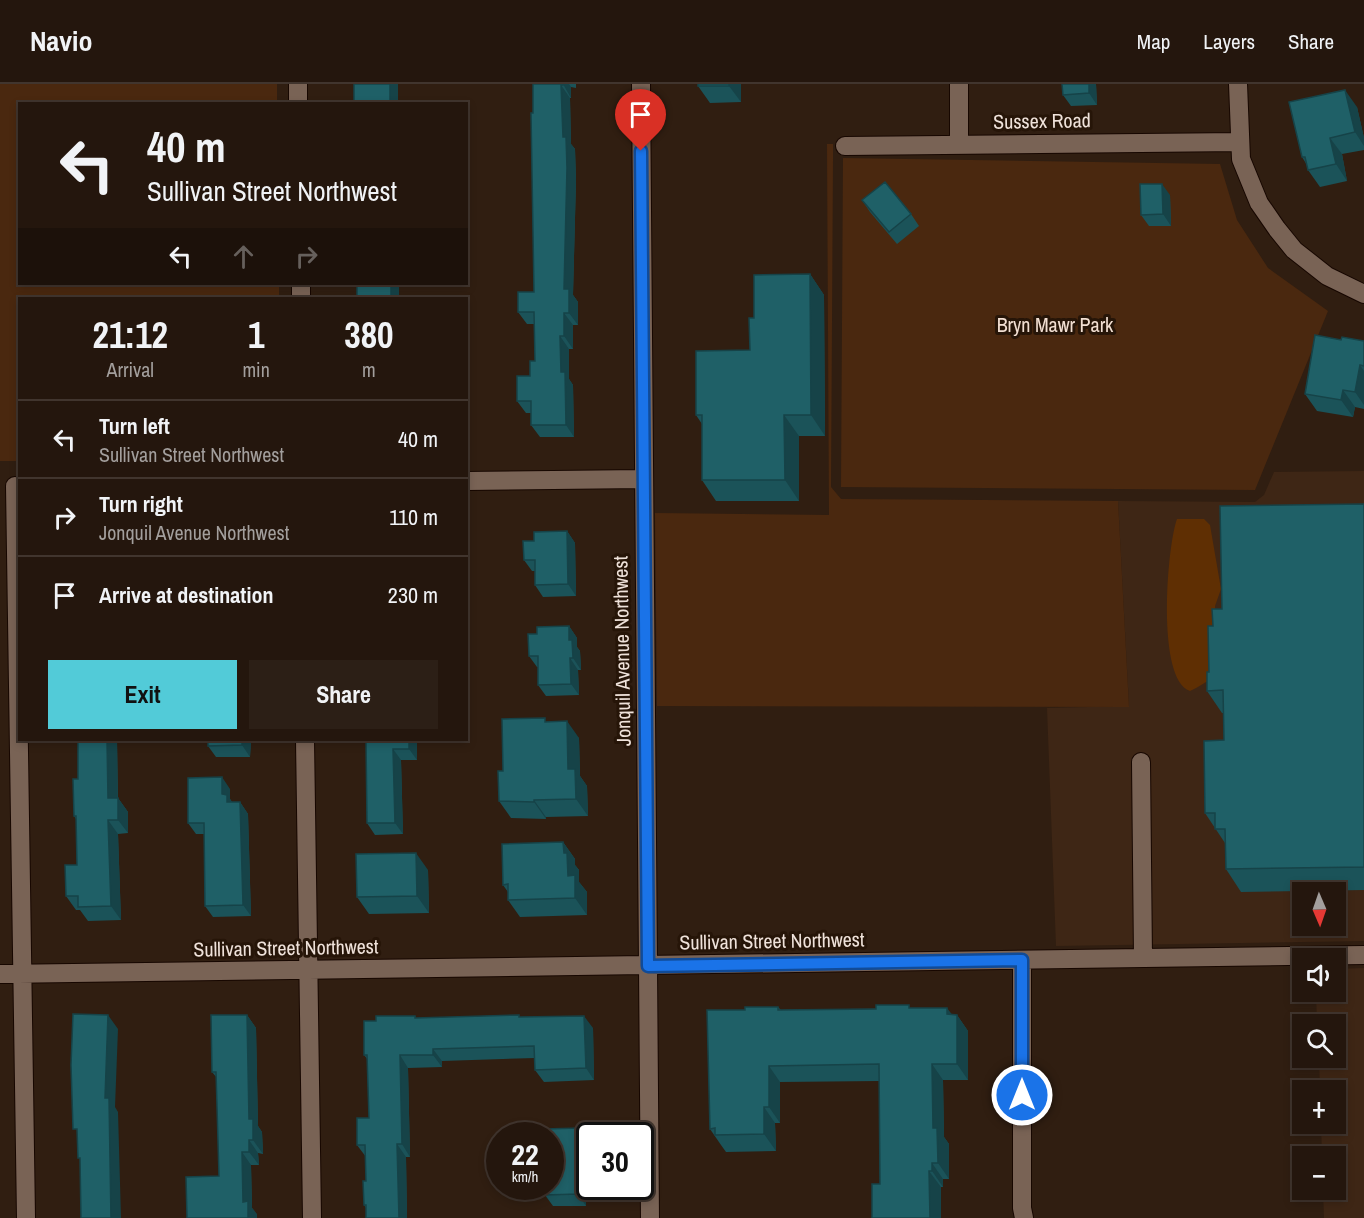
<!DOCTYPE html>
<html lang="en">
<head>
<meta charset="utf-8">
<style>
	body { margin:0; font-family:"Archivo Narrow",sans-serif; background:#2c1f16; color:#f1f3f6; height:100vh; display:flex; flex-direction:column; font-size:22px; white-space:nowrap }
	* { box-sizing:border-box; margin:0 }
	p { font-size:20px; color:#a39f9d }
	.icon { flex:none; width:33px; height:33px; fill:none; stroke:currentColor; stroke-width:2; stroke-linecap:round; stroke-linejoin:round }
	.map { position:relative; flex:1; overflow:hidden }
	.sheet { position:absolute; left:18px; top:213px; width:450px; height:444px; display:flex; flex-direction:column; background:#24160d; border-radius:0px; box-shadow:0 3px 9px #0003,0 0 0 2px #41352e }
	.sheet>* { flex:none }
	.top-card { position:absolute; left:18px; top:18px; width:450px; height:183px; border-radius:0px; box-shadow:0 3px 9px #0003,0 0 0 2px #41352e; background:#24160d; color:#f1f3f6; overflow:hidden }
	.needle { width:39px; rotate:178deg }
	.buttons { position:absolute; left:1292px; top:798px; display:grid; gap:12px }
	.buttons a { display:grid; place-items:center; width:54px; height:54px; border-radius:0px; background:#24160d; box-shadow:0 3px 9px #0003,0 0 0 2px #41352e; font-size:30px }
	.speed { position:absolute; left:486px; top:1038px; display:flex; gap:12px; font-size:30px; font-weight:700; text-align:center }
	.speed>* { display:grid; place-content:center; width:78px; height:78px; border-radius:50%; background:#24160d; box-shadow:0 3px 9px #0003,0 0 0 2px #41352e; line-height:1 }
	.speed small { font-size:15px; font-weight:400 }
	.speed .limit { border:3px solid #111; border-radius:9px; background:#fff; color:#111 }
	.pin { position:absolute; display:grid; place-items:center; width:51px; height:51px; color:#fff; margin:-62px -26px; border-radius:50% 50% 50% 0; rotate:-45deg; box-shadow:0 0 6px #0007 }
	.pin .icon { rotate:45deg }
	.me { position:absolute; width:66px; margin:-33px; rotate:0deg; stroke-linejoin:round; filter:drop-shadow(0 0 4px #0008) }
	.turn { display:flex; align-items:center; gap:21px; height:126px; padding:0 30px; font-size:27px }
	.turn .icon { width:78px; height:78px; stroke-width:2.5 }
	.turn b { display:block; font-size:42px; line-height:51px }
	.lanes { display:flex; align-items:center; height:57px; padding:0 30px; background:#0003; justify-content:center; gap:30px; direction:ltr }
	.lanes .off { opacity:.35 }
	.eta { display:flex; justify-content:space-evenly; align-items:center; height:102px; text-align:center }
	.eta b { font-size:36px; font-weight:700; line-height:42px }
	.action { display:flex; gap:12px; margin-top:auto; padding:12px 30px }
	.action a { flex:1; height:69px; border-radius:0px; background:#52cbd8; color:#111; font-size:24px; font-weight:700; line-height:69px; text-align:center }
	.action a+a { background:#2c1f16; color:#f1f3f6 }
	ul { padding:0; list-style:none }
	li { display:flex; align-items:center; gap:18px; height:78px; padding:0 30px; border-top:2px solid #41352e }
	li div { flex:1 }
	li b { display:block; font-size:22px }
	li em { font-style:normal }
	header { display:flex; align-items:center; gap:36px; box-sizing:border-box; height:84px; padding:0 30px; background:#24160d; border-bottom:2px solid #41352e }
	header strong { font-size:28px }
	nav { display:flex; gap:33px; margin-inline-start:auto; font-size:21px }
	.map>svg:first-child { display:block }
</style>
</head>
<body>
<header>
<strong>Navio</strong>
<nav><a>Map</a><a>Layers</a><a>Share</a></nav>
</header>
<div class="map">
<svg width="1364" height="1134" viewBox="0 0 1364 1134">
	<rect width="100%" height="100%" fill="#301e11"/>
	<!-- built -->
	<path fill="#3e2615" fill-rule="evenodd" d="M1364,387V857L1056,862L1047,624L1129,622L1118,417L1255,418L1264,411L1274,388ZM1302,808H1335V842H1302Z
		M1364,884V1134H1324L1323,1106H1335V1072H1322L1321,1040H1335V1006H1320L1319,974H1335V940H1317L1316,908H1335V885Z"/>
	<!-- green -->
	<path fill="#4a280f" d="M0,0H277V19L20,20V200H279V214H20L19,377H0Z
		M827,60H833V74L831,403L841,415L1118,417L1129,623L657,622L655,429L829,431Z
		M843,74L1220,80L1237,136L1268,184L1328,227L1255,406L841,403Z"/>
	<!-- water -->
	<path fill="#5f2f03" d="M1177,435H1204L1210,441L1221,505L1215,522L1218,592C1207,596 1200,603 1190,607C1156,596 1167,462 1177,435Z"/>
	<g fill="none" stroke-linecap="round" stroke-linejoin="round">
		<defs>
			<path id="minor" d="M298,0V20
				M641,0L650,1134
				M959,0V61
				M1238,0L1241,75L1259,119L1277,145L1294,166L1327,192L1364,210
				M845,62L1240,58
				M301,200V214
				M466,397L643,395
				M15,402L26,1134
				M305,656L312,1134
				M1141,678L1143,874
				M1022,876V1124L1024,1134
				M0,890L1364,871"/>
		</defs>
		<!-- minor casing -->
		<use href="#minor" stroke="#170700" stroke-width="20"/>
		<!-- minor -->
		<use href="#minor" stroke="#796355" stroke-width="18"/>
	</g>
	<!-- wall -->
	<path fill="#1b5359" d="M533,0H576V4L571,3V14H570L571,60L575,65L576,96L573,211L578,218V241H573V265H569V295L573,301L574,353H540L531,341V329H526L517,317L530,292L535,277V240H527L518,228L534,208Z
		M741,0V18L710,19L698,2Z
		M1096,0L1097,21L1071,22L1063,11Z
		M1357,23L1364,54V66L1342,70L1347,97L1320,103L1308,86L1307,81L1302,73Z
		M1170,111L1171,142H1149L1141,131Z
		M862,116L911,130L919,142L897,160L870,128Z
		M810,190L824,211L825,352H799V417H716L702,396V340L696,331L750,266L754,234Z
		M1341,256L1364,257V325L1355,323L1353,333L1317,327L1305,310Z
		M1364,420V806L1241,808L1226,785L1225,759L1205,729L1224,656L1223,629H1222L1207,607L1213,542L1222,525Z
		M567,447L575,459L576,512L543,513L535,501V487H532L524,476L534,457Z
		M569,542L577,554V563L580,567L581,586H578L579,611L546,612L538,601V583H537L529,572L537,550Z
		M548,638L579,654L580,692L587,702L588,732L546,733V735L511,734L499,717L503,687Z
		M76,656H117L118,714L128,728V749L118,750L121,836L88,837L80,826H76L66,812L77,781L76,735L74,732L78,695V658Z
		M208,656H251L250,673H216L208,662Z
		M366,656L417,657V676H401L403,750L375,751L367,739Z
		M230,705V715L232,718H240L248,730L251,832L213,833L205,822L204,750H196L188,739Z
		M563,758L575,775V781L579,786V798L587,808V831L520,833L508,816V808L503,801Z
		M428,786L429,829L369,830L357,813Z
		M778,923L781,926L911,924L957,931L968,947V996H943L944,1053L949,1060V1095H943V1103H941V1134H872L880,1100L879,997L780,998V1039H775L776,1067L726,1068L721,1061L710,1045L745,926Z
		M247,931L256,944L258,1042L262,1048L263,1070L258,1069L259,1081H251L252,1124L257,1130L219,1092L217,994L212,988Z
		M415,932L416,934L521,933L593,944L594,996L544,998L535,986V974L442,977V983L408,984L410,1073H406L407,1134H366V1124L364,1121L366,1097V1073L357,1061L369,1034L368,976L364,971L376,937Z
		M581,1044L589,1056V1091H586V1122H553L545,1111Z"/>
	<!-- shaded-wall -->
	<path fill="#164348" d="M390,0H398V20H390Z
		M563,0H569L571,3V14Z
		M729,0H741V18L729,2Z
		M1089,0H1096L1097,21L1089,9Z
		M561,1L570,14L571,60L575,65L576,96L573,211L578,218V241L569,229L564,205L563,53Z
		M1345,6L1357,23L1364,54V62L1355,48Z
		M1330,54L1342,70L1347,97L1336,80Z
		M1162,100L1170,111L1171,142L1163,130Z
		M810,190L824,211L825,352L811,331Z
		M391,200H399V214H391Z
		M564,229L573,241V265L564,252Z
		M560,252L569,265V295L573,301L574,353L566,341L561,288Z
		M1360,281L1364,287V321L1355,308Z
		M1343,306L1355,323L1353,333L1341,316Z
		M784,331L799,352V417L785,396Z
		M567,447L575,459L576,512L568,500Z
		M569,542L577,554V563L580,567L581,586L573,574L569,556Z
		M570,574L578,586L579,611L571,600Z
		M567,637L579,654L580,692L587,702L588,732L576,715L568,685Z
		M107,656H117L118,728L108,714Z
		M242,656H251L250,673L242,661Z
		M409,656H416L417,657V676L409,665Z
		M393,665L401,676L403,750L395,739Z
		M222,693L230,705V715L235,722V730L222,710Z
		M118,714L128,728V749L118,736Z
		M534,716L546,733V735L534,718Z
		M240,718L248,730L251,832L243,821Z
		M108,736L118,750L121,836L111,822Z
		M563,758L575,775V781L579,786V798L587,808V831L575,814L568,792L564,769Z
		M416,769L428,786L429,829L417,812Z
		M947,924L957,937V931L968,947V996L957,980L947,930Z
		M108,931L118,945L115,1023L118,1028L121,1134H111L105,1014Z
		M247,931L256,944L258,1042L262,1048L263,1070L253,1056L249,1035Z
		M584,932L593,944L594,996L586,984Z
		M433,965L442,977V983L433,971Z
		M400,971L408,984L410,1073L402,1060Z
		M932,980L943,996L944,1053L949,1060V1095L938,1079L933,1044Z
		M769,982L780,998V1039L769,1023Z
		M764,1023L775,1039L776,1067L764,1050Z
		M581,1044L589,1056V1091L581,1079Z
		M249,1056L258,1069L259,1081L249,1068Z
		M397,1060L406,1073L407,1134H399Z
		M242,1068L251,1081L252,1124L257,1130V1134H248L243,1118Z
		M578,1079L586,1091V1122L578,1110Z
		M932,1079L943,1095V1103L932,1087Z
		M929,1087L941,1103V1134H930Z"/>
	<!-- building -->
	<path fill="#1f6067" stroke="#164348" stroke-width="1.5" d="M354,0H390V20H354Z
		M533,0H563V1H561L563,53H566L567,84L564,205H569V229H564V252H560L561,288H565L566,341H531V317H517V292H530V277H535L534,228H518V208H534L531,29H533Z
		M698,0H729V2H698Z
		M1062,0H1089V9L1063,11Z
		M1345,6L1355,48L1330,54L1336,80L1308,86L1305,73H1302L1289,18Z
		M885,98L911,130L889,148L862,116Z
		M1140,100H1162L1163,130L1141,131Z
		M810,190L811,331H784L785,396H702V331H696V267L750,266L749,234H754V191Z
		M357,200H391V214H357Z
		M1315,251L1341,256L1342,253L1364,257V282L1360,281L1355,308L1343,306L1341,316L1305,310Z
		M1364,420V783L1226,785L1225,745H1215V729H1205L1204,657L1224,656L1223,606L1207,607V588H1209L1208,542H1213L1212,525H1222L1220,422Z
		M567,447L568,500L535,501V476H524L523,457H534V448Z
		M569,542V556H572L573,574H570L571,600L538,601V572H529L528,550H537V543Z
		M545,634V638L567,637L568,685H575L576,715L534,716V718L499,717L498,687H503L502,635Z
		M78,656H107L108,714H118V736H108L111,822L78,823V812H66L65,781H77L76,732H74L73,695H78Z
		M208,656H242V661L208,662Z
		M366,656H409V665H393L395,739H367Z
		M222,693V710L227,711V718H240L243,821L205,822L204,739H188V694Z
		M563,758L564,769H567L568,792L575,791V814L508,816V800L503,801L502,760Z
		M416,769L417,812L357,813L356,770Z
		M876,921H909V924H947V930L957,931V980H932L933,1044H937L938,1079H932V1087H929L930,1134H872V1100H880L879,980L769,982V1023H764V1050L715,1051V1044L710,1045L707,926H745V923H778V926L876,925Z
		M73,930L108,931L105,1014H109L111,1134H81L80,1074H78L77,1045H73L71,981Z
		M211,931H247L249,1035H253V1056H249V1068H242L243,1118L248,1117V1134H187L186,1093L219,1092L216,988H212Z
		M519,931V933L584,932L586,984L535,986L534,962L433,965V971H400L402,1060H397L399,1134H366V1121H364L363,1097H366L365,1061H357V1034H369L367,971H364V937H376V932H415V934Z
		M581,1044V1079H578V1110L545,1111V1102H550V1052H544V1045Z"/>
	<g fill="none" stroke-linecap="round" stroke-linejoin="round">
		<defs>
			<path id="route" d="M641,67L648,882L1022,876V1011"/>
		</defs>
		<!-- route casing -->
		<use href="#route" stroke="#114b97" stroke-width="15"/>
		<!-- route -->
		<use href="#route" stroke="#1a73e8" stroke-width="10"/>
	</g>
	<g text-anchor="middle" stroke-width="6" stroke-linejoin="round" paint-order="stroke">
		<!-- street labels -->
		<g font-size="20" fill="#efe2da" stroke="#261508">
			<text transform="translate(1042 37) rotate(-1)" y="7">Sussex Road</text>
			<text transform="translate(622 567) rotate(-91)" y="7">Jonquil Avenue Northwest</text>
			<text transform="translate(772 857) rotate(-1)" y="7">Sullivan Street Northwest</text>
			<text transform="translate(286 864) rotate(-1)" y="7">Sullivan Street Northwest</text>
		</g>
		<!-- park labels -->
		<g font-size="20" fill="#f2dfd2" stroke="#261508">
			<text x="1055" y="248">Bryn Mawr Park</text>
		</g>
	</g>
</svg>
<div class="buttons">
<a><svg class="needle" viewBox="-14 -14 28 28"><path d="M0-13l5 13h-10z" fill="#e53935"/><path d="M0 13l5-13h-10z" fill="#a39f9d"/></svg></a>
<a><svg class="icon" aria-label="sound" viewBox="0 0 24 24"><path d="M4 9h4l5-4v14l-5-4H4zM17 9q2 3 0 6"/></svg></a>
<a><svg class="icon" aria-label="search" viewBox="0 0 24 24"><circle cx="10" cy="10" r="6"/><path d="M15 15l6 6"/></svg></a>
<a>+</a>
<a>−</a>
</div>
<div class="speed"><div>22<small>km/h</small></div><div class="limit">30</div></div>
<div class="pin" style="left:641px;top:67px;background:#d93025"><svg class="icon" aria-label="arrive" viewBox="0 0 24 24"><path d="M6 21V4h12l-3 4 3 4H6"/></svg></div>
<svg class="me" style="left:1022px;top:1011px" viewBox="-20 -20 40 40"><circle r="17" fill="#1a73e8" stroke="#fff" stroke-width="3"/><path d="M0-11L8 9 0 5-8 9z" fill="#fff"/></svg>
<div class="top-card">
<div class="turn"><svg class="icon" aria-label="left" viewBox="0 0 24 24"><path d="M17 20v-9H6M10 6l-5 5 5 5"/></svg><div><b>40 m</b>Sullivan Street Northwest</div></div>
<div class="lanes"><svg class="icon" aria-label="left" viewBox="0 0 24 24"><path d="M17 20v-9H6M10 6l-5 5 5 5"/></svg><svg class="icon off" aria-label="ahead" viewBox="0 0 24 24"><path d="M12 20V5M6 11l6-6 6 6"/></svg><svg class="icon off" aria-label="right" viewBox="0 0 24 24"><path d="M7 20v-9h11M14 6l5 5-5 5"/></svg></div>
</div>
<section class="sheet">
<div class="eta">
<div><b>21:12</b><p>Arrival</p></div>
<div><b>1</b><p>min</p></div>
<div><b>380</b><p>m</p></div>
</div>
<ul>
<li><svg class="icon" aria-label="left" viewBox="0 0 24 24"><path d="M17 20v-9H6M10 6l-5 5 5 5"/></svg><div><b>Turn left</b><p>Sullivan Street Northwest</p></div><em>40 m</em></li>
<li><svg class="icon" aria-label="right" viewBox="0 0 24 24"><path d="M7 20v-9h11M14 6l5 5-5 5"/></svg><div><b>Turn right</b><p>Jonquil Avenue Northwest</p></div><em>110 m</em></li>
<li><svg class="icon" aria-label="arrive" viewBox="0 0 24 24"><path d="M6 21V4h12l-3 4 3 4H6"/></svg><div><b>Arrive at destination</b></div><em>230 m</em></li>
</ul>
<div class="action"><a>Exit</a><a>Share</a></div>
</section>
</div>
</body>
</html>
